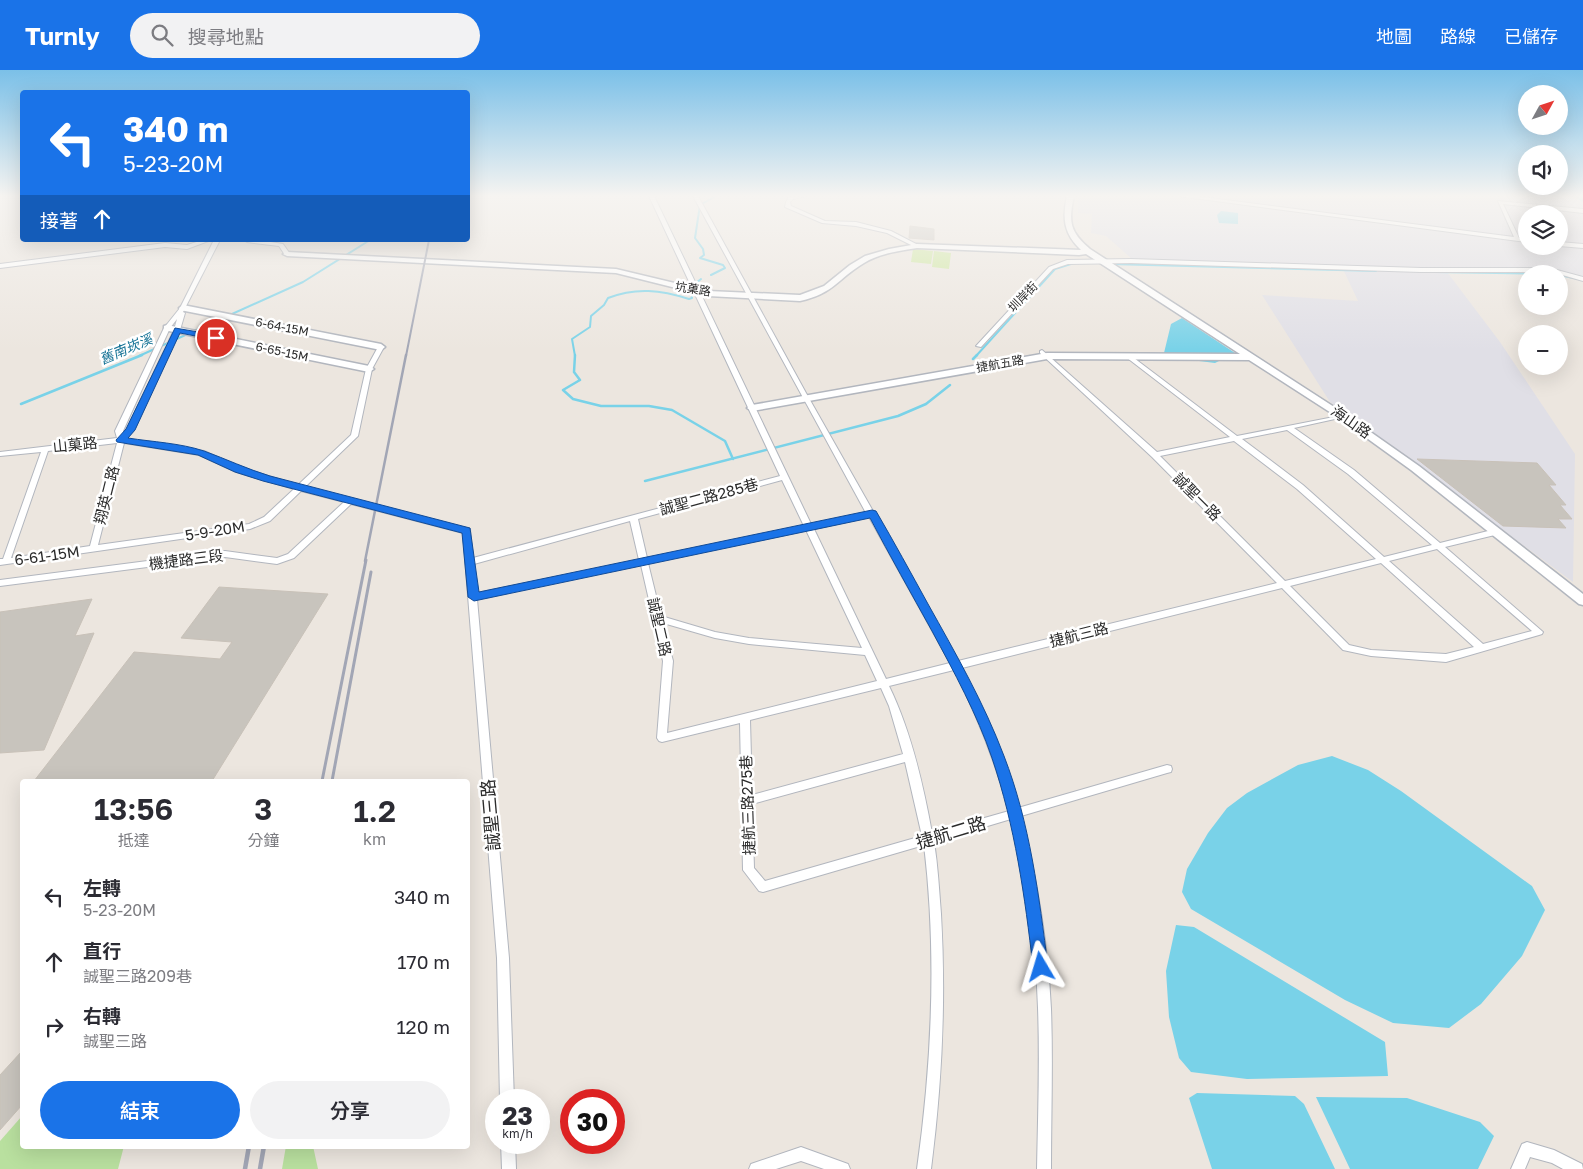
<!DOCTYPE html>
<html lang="zh-TW">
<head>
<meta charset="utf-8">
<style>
	body { margin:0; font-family:"Golos Text","Noto Sans TC",sans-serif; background:#f2f2f3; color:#2b2b33; height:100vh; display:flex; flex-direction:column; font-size:19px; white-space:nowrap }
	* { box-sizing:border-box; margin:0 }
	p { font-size:16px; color:#7c7c81 }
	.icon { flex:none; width:28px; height:28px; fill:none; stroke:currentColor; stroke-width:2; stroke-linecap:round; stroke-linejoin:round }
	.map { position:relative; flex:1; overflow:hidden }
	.sheet { position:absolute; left:20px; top:709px; width:450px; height:370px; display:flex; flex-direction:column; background:#fff; border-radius:5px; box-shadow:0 5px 20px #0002 }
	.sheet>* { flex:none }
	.banner { position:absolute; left:20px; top:20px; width:450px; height:152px; border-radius:5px; box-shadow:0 5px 20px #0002; background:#1a73e8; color:#fff; overflow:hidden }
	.needle { width:32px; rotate:50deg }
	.controls { position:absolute; left:1518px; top:15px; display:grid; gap:10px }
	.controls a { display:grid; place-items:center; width:50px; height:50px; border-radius:50%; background:#fff; box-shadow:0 5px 20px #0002; font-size:25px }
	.speed { position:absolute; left:485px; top:1019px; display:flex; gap:10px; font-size:25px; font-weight:700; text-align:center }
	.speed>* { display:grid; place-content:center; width:65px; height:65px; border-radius:50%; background:#fff; box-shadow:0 5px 20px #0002; line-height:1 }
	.speed small { font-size:12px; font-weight:400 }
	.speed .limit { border:8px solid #d22; background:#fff; color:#111 }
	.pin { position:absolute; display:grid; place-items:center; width:42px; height:42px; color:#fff; margin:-21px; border:2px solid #fff; border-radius:50%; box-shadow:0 1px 5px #0007 }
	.me { position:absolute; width:55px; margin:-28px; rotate:353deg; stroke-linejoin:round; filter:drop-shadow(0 0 4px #0008) }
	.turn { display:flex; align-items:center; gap:18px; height:105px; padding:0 20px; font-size:22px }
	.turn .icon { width:65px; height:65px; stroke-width:2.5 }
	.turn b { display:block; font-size:35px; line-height:42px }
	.then { display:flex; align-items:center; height:48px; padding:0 20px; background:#0003; gap:10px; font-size:19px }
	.eta { display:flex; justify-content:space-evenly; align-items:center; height:85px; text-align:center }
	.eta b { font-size:30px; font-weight:600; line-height:35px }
	.action { display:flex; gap:10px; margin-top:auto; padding:10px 20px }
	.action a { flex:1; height:58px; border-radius:30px; background:#1a73e8; color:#fff; font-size:20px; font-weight:600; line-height:58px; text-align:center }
	.action a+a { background:#f2f2f3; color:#2b2b33 }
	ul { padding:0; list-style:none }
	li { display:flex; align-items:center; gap:15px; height:65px; padding:0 20px }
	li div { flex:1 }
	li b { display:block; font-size:19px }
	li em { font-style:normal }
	header { display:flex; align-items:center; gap:30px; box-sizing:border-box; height:70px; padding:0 25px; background:#1a73e8; color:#fff }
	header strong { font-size:24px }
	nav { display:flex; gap:28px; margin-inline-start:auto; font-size:18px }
	.search { width:350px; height:45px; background:#f2f2f3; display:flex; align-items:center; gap:12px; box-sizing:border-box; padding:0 18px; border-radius:28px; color:#7c7c81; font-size:19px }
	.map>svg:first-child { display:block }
</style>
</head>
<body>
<header>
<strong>Turnly</strong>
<div class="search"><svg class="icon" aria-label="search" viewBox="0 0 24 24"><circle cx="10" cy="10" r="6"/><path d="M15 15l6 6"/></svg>搜尋地點</div>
<nav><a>地圖</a><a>路線</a><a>已儲存</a></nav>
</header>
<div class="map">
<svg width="1583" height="1099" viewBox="0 0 1583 1099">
	<rect width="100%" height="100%" fill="#ece6df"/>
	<!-- industrial -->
	<path fill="#e0dfe6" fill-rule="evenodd" d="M1078,126H1583V206L1543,197L1444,198L1500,272L1575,384L1573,512L1330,332L1262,225L1358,231L1342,197L1132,189L1106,166L1091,163L1092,144L1078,143ZM1526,144H1559V176H1526Z"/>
	<!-- green -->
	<path fill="#b9e09f" d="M22,1046V1076H124L118,1099H0V1071Z
		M286,1076H313L318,1099H282Z"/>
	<!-- pitch -->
	<path fill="#cce69b" d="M913,179L933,181L931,194L911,192Z
		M934,181L951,183L949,199L932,197Z"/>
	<!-- water -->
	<path fill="#79d2e8" d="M1221,141L1238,143V154L1219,153L1217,145Z
		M1182,248L1235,283L1215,293L1168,287L1164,283L1171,254Z
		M1332,686L1368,700L1401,721L1532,816L1545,840L1522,886L1481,934L1449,958L1393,953L1345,930L1191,839L1182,822L1187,799L1208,763L1227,738L1247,723L1298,695Z
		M1176,855L1194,857L1385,972L1388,1006L1247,1009L1191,1002L1179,988L1169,947L1166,901Z
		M1197,1023L1295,1026L1304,1034L1335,1099H1212L1189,1028Z
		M1316,1027L1407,1028L1480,1052L1494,1066L1478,1099H1350Z"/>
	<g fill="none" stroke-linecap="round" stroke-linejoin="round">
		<!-- stream-far1 -->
		<path stroke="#79d2e8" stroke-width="2" d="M1110,194L1376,201
			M1435,202L1551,204
			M711,205L725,198L723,195L700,188L704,185L703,179L695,168L700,135L716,126
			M1559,205L1583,210
			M139,286L303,212L370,170
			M575,286L572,269L590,257L591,246L604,235L608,228C636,217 661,220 689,229L692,228L691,217L701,209
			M976,286L1055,199L1074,193"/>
		<!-- stream -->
		<path stroke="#79d2e8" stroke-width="2.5" d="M575,285L574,302L580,310L563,320L573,329L601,336H649L672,340L725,371L733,389
			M973,289L977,285
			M21,334L142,285
			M645,411L898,346L926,334L950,315"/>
		<!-- river -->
		<path fill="#79d2e8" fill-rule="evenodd" d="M1573,126H1583V132Z"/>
	</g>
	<!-- building -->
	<path fill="#c8c4bd" stroke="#c8c1b8" d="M910,156L934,159V170L909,168Z
		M1417,389L1537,393L1556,415H1549L1566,435H1560L1572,449H1558L1566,458L1503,456Z
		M219,517L328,524L212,711H34L134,582L220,589L232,572L181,568Z
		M92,529L75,566L94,563L44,680L0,683V542Z
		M22,981V1035L0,1060V1005Z"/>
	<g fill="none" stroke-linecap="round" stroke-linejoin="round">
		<defs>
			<path id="street" d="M649,126H654L811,454L866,443L693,126H698L806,323L958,591L1277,513L1152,387L1040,283V281L1042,280L1157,382L1230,367L1126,287V285H1130L1237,366L1344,345V347L1294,358L1354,400L1440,473L1496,459L1499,460L1500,462L1499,464L1445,477L1543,562L1542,564L1539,565L1446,592L1371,586L1343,580L1282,518L962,598L994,664L1018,738L1167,695L1171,696L1172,699L1171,702L1167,703L1021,746C1037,809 1048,874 1051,939C1053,992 1051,1046 1051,1099H1037C1038,1045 1040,992 1038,938C1036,875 1026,811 1011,749L934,772C938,796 939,820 941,844C946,929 942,1014 931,1099H917C932,992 937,883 924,775L763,822L759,821L743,800L740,653L662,672L659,671L657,668L663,591L641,495L477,529L509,888L514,1030H500L497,888L463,463L351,434L294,488L277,494L225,487L0,516V510L225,481L277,488L288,484L344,432L301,421L270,451L250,459L0,495V489H3L41,382L0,386V382L117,368L115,361L164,258L180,238L214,170H220L183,242L185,243L180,260L134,360L126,369L204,381L242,398L298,415L351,365L366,299L378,277L381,275L384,277L372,299L358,366L305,417L470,459L473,488L780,406ZM177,249L174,260L127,359L123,363V361L170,258ZM1287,360L1348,404L1432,475L1384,487L1303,415L1242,369ZM1234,371L1297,419L1376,489L1285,511L1160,386ZM117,373L90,476L11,488L48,381ZM124,373L199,385L236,402L294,419L264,447L249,454L98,475ZM782,410L804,456L647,488L638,449ZM869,447L950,593L886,609L814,459ZM630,451L639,490L477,523L474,494ZM806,460L862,578L749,568L715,562L661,546L648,493ZM1437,479L1532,561L1483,574L1389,491ZM1381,493L1474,577L1446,584L1371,580L1349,575L1290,516ZM663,553L715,568L749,574L865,585L877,611L667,663L673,591ZM954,600C977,645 995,691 1009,741L932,763C923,713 911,661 889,616ZM881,618L889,636L903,684L752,725L750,650ZM905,692L922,766L765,811L754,798L752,734Z
				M806,126L793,129L790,132L791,136L825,151L856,152L891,161L920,176L915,177L887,163L856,156L822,153L785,137L786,132L789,127Z
				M1178,126H1195L1514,167L1498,131L1583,139V143L1503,134L1519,168H1526V172Z
				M203,170H211L187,179L165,177L0,198V194L165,173L187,175Z
				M244,170H258L283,174L290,184L285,185L279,176L247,172Z
				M1559,172L1583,174V178L1559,176Z
				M1131,189L1421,198H1538L1557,200L1583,207V211L1559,204L1538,202H1421L1131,193L1068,194L1053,199L981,277L976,276L1049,197L1067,190Z
				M501,1072H515L516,1099H502Z
				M1527,1072L1554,1080L1582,1094L1583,1099H1563L1552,1093L1530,1087L1525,1099H1511L1522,1074Z
				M801,1077L848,1094L850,1099H824L801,1091L776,1099H749L751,1094Z"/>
			<path id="secondary" d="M1067,126H1074C1068,152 1070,162 1090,179L1345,344L1419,396L1583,524V535L1579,534L1411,400L1339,348L1249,290L1047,289L752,341L747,338L752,335L1047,283L1240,284L1086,184L1079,185L917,178C899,181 880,183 864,193C837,209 835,223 800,231L708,226L616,203L287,186L283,184L287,182L616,199L708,221L800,225L824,216L850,195L865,186L889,179L917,174L1081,180C1064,164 1062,149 1067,126Z
				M183,235L381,274L385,277L381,280L180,240L179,238Z
				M167,255L369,296L374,299L369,302L164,260V256Z"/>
		</defs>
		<!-- street casing -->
		<use href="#street" stroke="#b2b6be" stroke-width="2"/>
		<!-- secondary casing -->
		<use href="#secondary" stroke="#b2b6be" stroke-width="3"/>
		<!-- street -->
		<use href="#street" fill="#fff" fill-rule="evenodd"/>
		<!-- secondary -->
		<use href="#secondary" fill="#fff" fill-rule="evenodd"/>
		<!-- rail-far3 -->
		<path stroke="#a2a6b5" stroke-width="2" d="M406,286L429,170"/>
		<!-- rail-far2 -->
		<path stroke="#a2a6b5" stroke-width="2.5" d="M365,491L406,285"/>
		<!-- rail-far1 -->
		<path stroke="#a2a6b5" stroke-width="3" d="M322,711L366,490
			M332,711L371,502"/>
		<!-- rail -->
		<path stroke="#a2a6b5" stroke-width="4.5" d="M245,1099L249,1076
			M260,1099L264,1076"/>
	</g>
	<!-- sky -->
	<linearGradient id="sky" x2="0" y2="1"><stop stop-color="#7bc0e8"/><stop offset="0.45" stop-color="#f6f4f1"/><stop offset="1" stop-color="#f6f4f1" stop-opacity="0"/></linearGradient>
	<rect width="1583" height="280" fill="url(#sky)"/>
	<!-- route -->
	<path fill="#1a73e8" stroke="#114b97" d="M175,258L216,265L220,268L216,270L180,263L135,360L128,368C153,372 180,373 204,381C226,389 247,399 270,406L470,458L479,522L872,440L876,441C894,472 911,503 928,534C956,584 984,633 1004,686C1030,753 1039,826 1048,897L1046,903L1041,905L1035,903L1033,897C1025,827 1015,756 992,688C977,644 954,602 932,561C911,523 890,486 870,448L474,531L468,527L462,463L263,411L235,402L198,385L117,372L116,370L126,359Z"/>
	<g text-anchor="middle" stroke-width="5" stroke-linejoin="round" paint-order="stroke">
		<!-- far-street labels -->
		<g font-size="12" fill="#2c2c2c" stroke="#fff">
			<text transform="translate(693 219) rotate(9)" y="4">坑菓路</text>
			<text transform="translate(1023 227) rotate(-46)" y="4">圳岸街</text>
			<text transform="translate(282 257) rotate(11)" y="4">6-64-15M</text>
			<text transform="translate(282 282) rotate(12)" y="4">6-65-15M</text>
			<text transform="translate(1000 294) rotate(-10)" y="4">捷航五路</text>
		</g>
		<!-- far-water labels -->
		<g font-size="14" font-style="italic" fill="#167396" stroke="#fff">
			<text transform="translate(126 279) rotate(-23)" y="5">舊南崁溪</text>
		</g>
		<!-- street labels -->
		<g font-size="15" fill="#2c2c2c" stroke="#fff">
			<text transform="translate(1351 352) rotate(35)" y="5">海山路</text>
			<text transform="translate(75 375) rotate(-6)" y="5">山菓路</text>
			<text transform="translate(107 425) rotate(-76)" y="5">翔英二路</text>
			<text transform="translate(709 427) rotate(-15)" y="5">誠聖二路285巷</text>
			<text transform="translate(1197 427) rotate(45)" y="5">誠聖一路</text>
			<text transform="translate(215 461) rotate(-9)" y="5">5-9-20M</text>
			<text transform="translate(47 486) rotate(-8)" y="5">6-61-15M</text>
			<text transform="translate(186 490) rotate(-7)" y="5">機捷路三段</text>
			<text transform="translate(659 557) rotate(77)" y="5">誠聖二路</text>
			<text transform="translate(1079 565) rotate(-14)" y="5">捷航三路</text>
			<text transform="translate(748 735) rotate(-92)" y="5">捷航三路275巷</text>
		</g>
		<!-- near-street labels -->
		<g font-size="18" fill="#2c2c2c" stroke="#fff">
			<text transform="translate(491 745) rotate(-95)" y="6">誠聖三路</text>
			<text transform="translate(951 763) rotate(-17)" y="6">捷航二路</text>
		</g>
	</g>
</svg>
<div class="controls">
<a><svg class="needle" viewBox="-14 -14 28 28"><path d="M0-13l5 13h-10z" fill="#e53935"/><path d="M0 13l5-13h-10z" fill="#7c7c81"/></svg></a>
<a><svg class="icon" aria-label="sound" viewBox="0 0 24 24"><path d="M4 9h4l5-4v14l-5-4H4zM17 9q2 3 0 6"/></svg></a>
<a><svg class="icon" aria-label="layers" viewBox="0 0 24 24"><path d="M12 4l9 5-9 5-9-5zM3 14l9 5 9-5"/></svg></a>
<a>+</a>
<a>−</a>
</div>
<div class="speed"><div>23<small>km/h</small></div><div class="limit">30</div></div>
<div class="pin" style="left:216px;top:268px;background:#d93025"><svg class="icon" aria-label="arrive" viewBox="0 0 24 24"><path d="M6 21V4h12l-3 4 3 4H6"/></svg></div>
<svg class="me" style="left:1041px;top:897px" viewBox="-20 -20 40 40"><path d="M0-17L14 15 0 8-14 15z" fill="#1a73e8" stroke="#fff" stroke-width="4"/></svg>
<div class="banner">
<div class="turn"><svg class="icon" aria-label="left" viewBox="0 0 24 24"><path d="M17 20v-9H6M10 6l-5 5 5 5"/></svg><div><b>340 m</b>5-23-20M</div></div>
<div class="then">接著<svg class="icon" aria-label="ahead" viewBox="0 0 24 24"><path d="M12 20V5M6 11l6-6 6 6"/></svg></div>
</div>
<section class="sheet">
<div class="eta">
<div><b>13:56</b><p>抵達</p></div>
<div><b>3</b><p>分鐘</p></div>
<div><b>1.2</b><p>km</p></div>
</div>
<ul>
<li><svg class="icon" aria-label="left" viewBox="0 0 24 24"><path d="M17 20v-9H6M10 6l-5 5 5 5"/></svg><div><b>左轉</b><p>5-23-20M</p></div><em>340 m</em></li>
<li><svg class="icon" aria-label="ahead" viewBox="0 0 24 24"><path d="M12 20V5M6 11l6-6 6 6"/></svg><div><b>直行</b><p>誠聖三路209巷</p></div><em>170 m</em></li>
<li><svg class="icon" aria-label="right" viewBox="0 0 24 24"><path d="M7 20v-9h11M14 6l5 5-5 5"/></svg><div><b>右轉</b><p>誠聖三路</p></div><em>120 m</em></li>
</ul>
<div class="action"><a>結束</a><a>分享</a></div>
</section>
</div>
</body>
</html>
